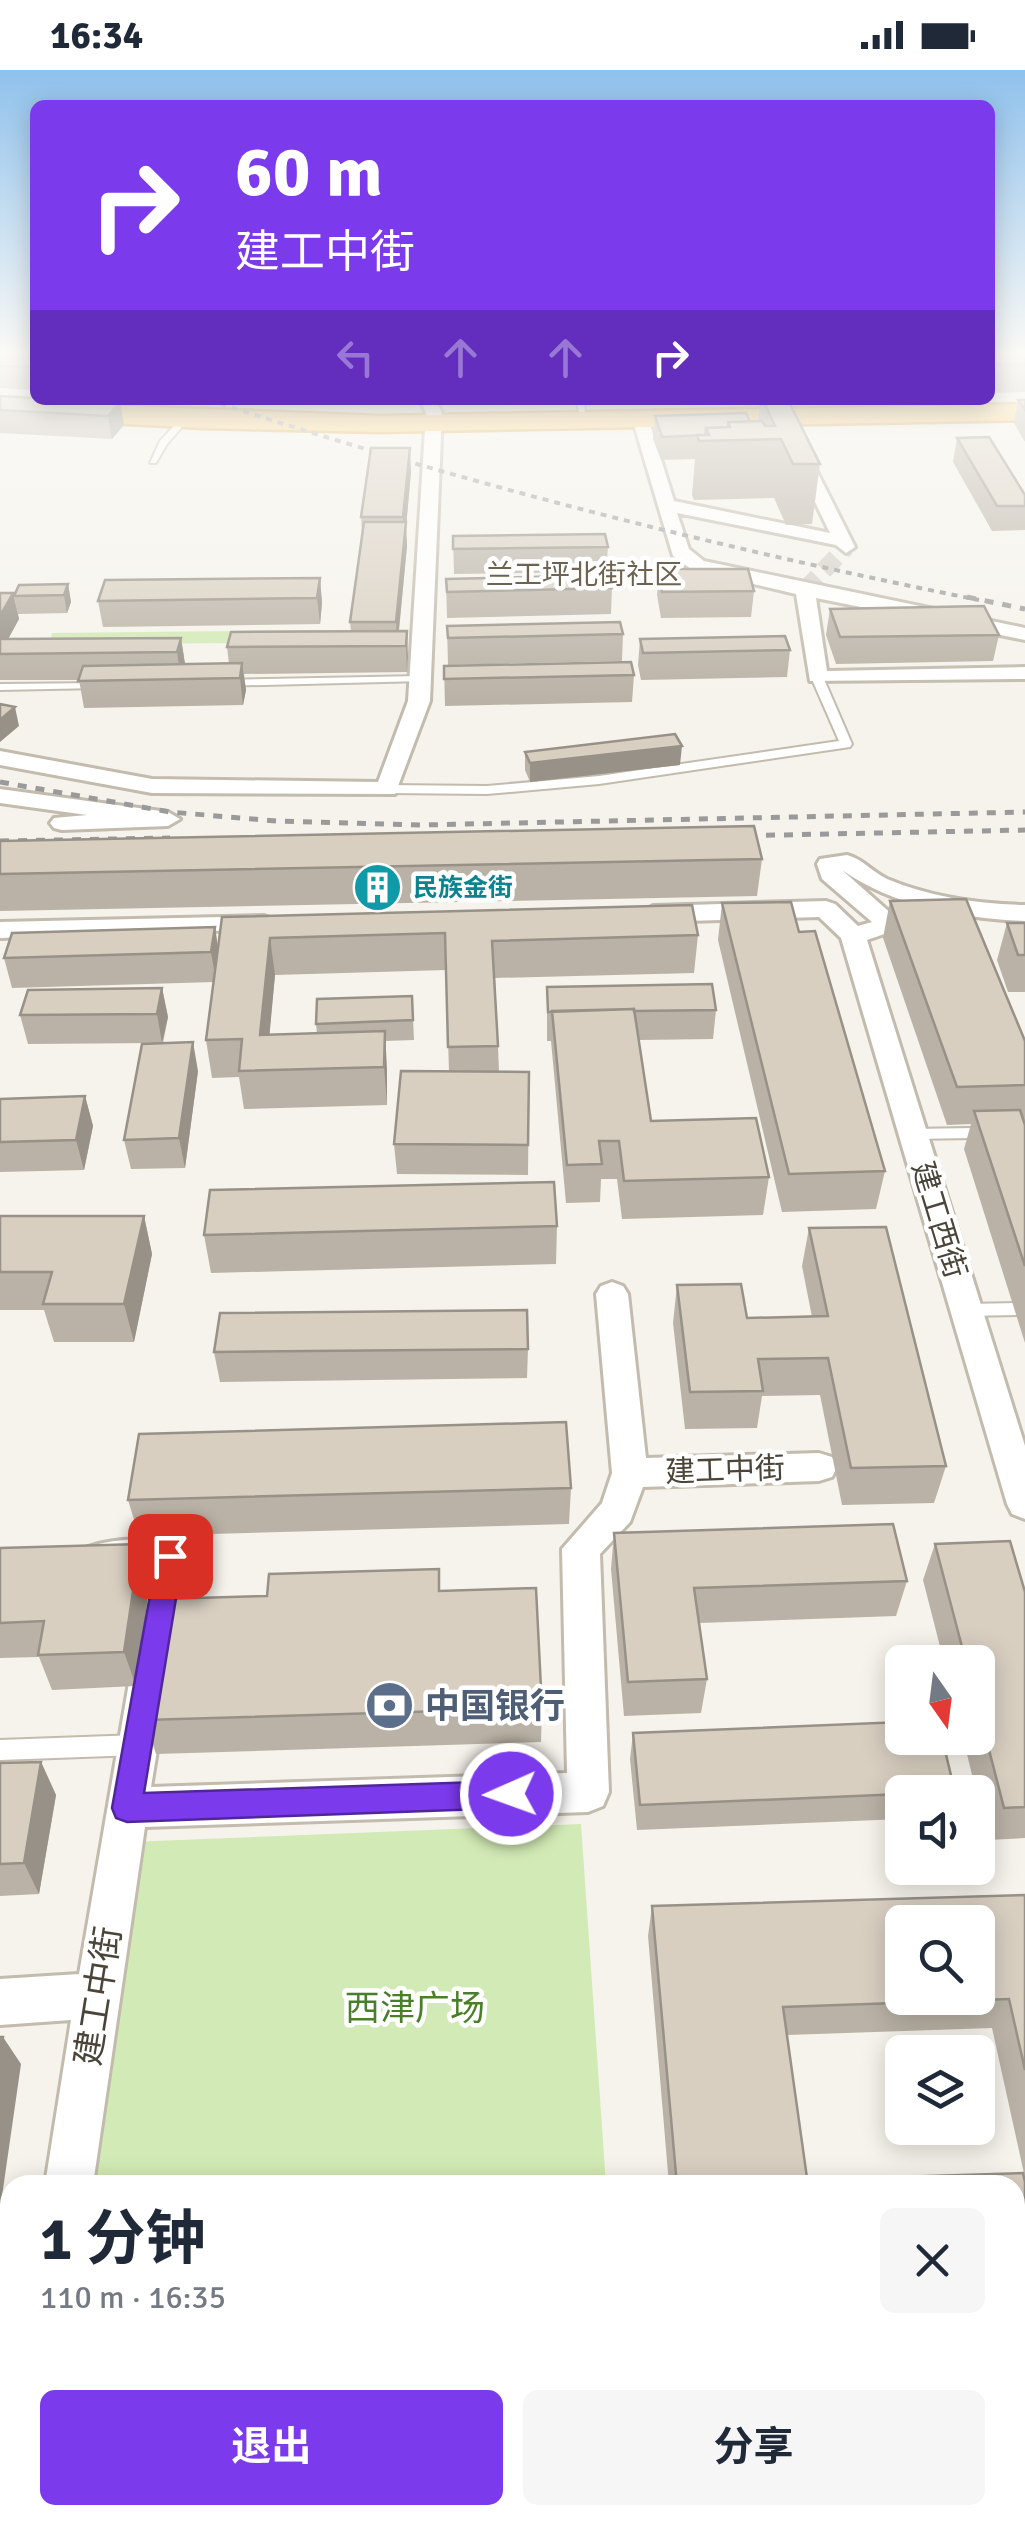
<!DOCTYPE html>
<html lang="zh">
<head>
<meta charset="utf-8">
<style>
	body { margin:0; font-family:Signika,"Noto Sans SC",sans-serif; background:#f6f6f7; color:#1f2937; height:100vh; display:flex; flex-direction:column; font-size:38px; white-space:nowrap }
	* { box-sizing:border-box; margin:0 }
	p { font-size:32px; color:#747a83 }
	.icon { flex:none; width:55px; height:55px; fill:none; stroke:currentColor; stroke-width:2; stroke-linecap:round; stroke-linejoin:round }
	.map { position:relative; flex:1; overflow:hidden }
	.details { position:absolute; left:0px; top:2105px; width:1025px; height:350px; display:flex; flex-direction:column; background:#fff; border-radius:30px 30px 0 0; box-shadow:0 5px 25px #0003 }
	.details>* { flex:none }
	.banner { position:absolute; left:30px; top:30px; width:965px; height:305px; border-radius:15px; box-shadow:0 5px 25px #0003; background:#7c3aed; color:#fff; overflow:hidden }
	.needle { width:65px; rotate:166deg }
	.tools { position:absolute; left:885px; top:1575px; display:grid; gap:20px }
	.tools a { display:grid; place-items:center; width:110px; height:110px; border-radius:15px; background:#fff; box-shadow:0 5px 25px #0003; font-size:50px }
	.pin { position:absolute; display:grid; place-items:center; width:85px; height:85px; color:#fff; margin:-42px; border-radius:20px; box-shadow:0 5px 15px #0006 }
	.me { position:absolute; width:110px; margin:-55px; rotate:268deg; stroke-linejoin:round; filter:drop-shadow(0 0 8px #0008) }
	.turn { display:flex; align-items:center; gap:35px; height:210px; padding:0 40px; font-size:45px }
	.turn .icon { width:130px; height:130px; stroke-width:2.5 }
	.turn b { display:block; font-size:70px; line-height:85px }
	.lanes { display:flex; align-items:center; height:95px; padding:0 40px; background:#0003; justify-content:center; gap:50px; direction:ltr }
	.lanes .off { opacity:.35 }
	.round { display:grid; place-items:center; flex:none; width:105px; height:105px; border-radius:15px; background:#f6f6f7 }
	.overview { display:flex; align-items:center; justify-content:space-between; height:170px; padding:0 40px }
	h1 { font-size:60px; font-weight:700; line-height:75px }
	.cta { display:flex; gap:20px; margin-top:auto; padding:20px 40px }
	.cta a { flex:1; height:115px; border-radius:15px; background:#7c3aed; color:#fff; font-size:40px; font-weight:700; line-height:115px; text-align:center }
	.cta a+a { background:#f6f6f7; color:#1f2937 }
	.status { display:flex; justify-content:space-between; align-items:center; height:70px; padding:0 50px; background:#fff; direction:ltr }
	.status svg { height:28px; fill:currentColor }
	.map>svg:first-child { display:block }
</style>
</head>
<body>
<div class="status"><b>16:34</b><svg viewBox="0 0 49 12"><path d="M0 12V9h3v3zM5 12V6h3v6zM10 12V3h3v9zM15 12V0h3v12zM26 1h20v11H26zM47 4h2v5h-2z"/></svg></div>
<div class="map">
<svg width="1025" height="2455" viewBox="0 0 1025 2455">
	<rect width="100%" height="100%" fill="#f6f3ec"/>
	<!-- green -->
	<path fill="#d2eab5" d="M322,560L318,572L50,575L52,563Z
		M581,1754L606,2115H55L103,1773Z
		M10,2445H629V2455H8Z"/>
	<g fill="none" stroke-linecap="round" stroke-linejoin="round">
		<!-- street-tunnel -->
		<path stroke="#d4d0c8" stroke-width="18" stroke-dasharray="18 9" stroke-linecap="butt" d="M805,520L846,477"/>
		<defs>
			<path id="lane" d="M576,330H584L585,342H579Z
				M182,347L189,349L167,374L156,393H150L160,371Z
				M817,604L823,607L852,674L850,677L599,714L487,724L387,723L381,719L387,715L487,716L599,706L839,671L811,607Z
				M420,606L424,607V611L220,616L214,613L220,610Z
				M103,613V617L99,618L0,620V614Z
				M1025,1057V1067L913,1069L905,1064L913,1059Z
				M1025,1233V1245L966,1246L957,1240L966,1234Z
				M138,1665L146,1668L149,1675L146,1682L138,1685L0,1690V1670Z
				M655,2445H685L686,2455H656Z"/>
			<path id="street" d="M420,330H436L442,343L430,631L395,724L152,723L0,695V681L152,709L378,712L408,631L426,343Z
				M641,346L649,351L674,431L830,463L789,378L803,374L855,477L846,483L836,475L677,443L689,479L704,491L1025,558V570L816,528L827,601L1025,597V609L810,611L796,524L691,499L673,486L633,351Z
				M0,719L168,742L180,749L168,756L62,760L54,758L50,753L54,748L87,745L0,733Z
				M847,785C863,789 872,802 887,809C930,827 978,834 1025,835V851C960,848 895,837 842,800L903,854L899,859L867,870L1025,1376V1449L1012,1444L1007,1434L841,868L819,847L653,852L640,844L653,836L826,831L835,834L858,856L872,852L822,809L817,794L820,789Z
				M264,846L273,849L277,854L273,859L0,868V852Z
				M612,1212L623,1216L628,1224L646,1388L819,1383L832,1387L837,1397L832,1407L819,1411L643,1417L630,1452L600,1484L609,1722L603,1736L588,1742L145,1757L93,2115H45L71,1950L0,1955V1909L79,1904L148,1502L101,1504L88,1499L82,1488L88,1477C114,1468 157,1466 183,1475L189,1486L151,1717L567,1703L562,1479L602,1433L612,1403L596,1224L601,1216Z
				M10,2420V2445H45L44,2455H0V2425Z"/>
			<path id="highway" d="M0,331L380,346L1025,334V350L380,362L203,358L0,347Z"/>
		</defs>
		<!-- lane casing -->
		<use href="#lane" stroke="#c2bbae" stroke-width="4"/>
		<!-- street casing -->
		<use href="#street" stroke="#c2bbae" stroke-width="6"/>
		<!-- highway casing -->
		<use href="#highway" stroke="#e0a43c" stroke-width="5"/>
		<!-- lane -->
		<use href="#lane" fill="#fff" fill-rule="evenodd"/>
		<!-- street -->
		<use href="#street" fill="#fff" fill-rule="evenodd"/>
		<!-- highway -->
		<use href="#highway" fill="#ffcf6e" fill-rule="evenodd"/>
		<!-- rail-far1 -->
		<path stroke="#9a9a9a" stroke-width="4" stroke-dasharray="6 6" stroke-linecap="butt" d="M209,330C462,413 718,478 979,530"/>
		<!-- rail -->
		<path stroke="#9a9a9a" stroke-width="5" stroke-dasharray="9 9" stroke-linecap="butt" d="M967,527L1025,539
			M0,712L170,742L277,751L421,755L1025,742
			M730,766L1025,760
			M0,771L170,768"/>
	</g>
	<!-- wall -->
	<path fill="#bab2a6" d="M0,287H35V320L0,318Z
		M990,287H1025V322L990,323Z
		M0,326L79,330L124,355L112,369L0,363Z
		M760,330H788L820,394L812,454L786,455L774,428L694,430L692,425L695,389L661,390L653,369L655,346L758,351Z
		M1018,330H1025V372L1014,353Z
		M957,368L1025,425V460L992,461L953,392Z
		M411,402L406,457L407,476L399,561H407V602L244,604L246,620L243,635L84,638L79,610H0V523H13L19,549L8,569L181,568L185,594H229L227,577L351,561L350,552L362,464L361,447Z
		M453,466L608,477L606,502L454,504Z
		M659,499L754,521L751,547L661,548L657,525Z
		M320,508L322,533L320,554L103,557L98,531Z
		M446,509L612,518L611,544L447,548Z
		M68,514L71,532L67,543L18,544L14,526Z
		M830,539L999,565L993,591L836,594L826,565Z
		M447,556L623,564L622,591L448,595Z
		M640,569L790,580L787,607L641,610L638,595Z
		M444,596L634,605L632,632L445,636Z
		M525,682L680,695L530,712L525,700Z
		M0,771L762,789L757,826L0,841Z
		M890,831L1025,971V1273L964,1079L971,1054L947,1055L883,868Z
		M722,833L799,862L885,1101L876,1139L782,1142L718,870Z
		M222,847L698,865L694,903L495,908L499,1001L529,1002L528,1105L397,1104L394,1074L449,1001L446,900L275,905L269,965L317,963L316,954L412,926L414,970L385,971L387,1035L244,1039L239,1007L212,1008L206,970L214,912L12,918L4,888L215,857L218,878Z
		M1007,853H1025V922H1008L997,890Z
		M547,917L716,940L713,969L638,970L651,1051L769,1107L763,1145L622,1149L617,1109H601L600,1132L566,1133L551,971H547Z
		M162,918L168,947L163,973L198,1001L185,1098L131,1099L124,1070L158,973L28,974L20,945Z
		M85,1026L93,1056L84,1100L0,1102V1029Z
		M0,1146H144L152,1184L134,1272H54L44,1240H0Z
		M557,1156L556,1194L211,1203L204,1165Z
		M809,1158L946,1396L934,1433L842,1435L820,1325L762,1326L757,1358L685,1359L673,1253L677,1215L747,1248L812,1247L802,1196Z
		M528,1279L527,1308L220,1312L214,1282Z
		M571,1418L569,1454L139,1466L128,1430Z
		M614,1463L907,1511L896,1546L699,1553L707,1609L701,1643L624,1646L611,1499Z
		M935,1474L1025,1522V1768L988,1770L963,1668H978V1592H944L923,1510Z
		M0,1478L150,1510L136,1616L52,1620L39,1587L0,1588Z
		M441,1521L542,1638L541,1672L156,1684L145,1650Z
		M633,1663L902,1722V1749L637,1760L630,1689Z
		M41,1692L56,1725L39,1824L0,1826V1693Z
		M1025,1825V2108L992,1958L787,1965L808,2115H669L648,1866L652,1836Z
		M1023,2103L1025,2112V2455H698L695,2445H1015V2115H830L832,2109Z"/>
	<!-- shaded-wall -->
	<path fill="#979187" d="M120,332L124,355L112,369L108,346Z
		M410,378L411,402L406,457L407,476L397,578L396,552L404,466L403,447Z
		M320,508L322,533L320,554L317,528Z
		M68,514L71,532L67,543L64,525Z
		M13,523L19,549L0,584V546Z
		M407,561L408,587L407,602L406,576Z
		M181,568L185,594L181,609L177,582Z
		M242,593L246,620L243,635L240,608Z
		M15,637L19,656L0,672V650Z
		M682,676L680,695L530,712V693Z
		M215,857L219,886L216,912L211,882Z
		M270,868L275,905L266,1003L260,965Z
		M162,918L168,947L162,973L157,944Z
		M385,961L387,999V1035L384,997Z
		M193,972L198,1001L185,1098L179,1068Z
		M85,1026L93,1056L84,1100L76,1070Z
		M144,1146L152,1184L134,1272L124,1234Z
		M140,1474L150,1510L136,1616L124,1582Z
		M41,1692L56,1725L39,1824L24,1793Z
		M3,1967L21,1994L0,2140V1988Z
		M189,2445H212L199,2455H171Z"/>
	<!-- building -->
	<path fill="#d8cfc1" stroke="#979187" stroke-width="2.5" fill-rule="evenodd" d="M0,287H35V297L0,296Z
		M990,287H1025V294H990Z
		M0,326L35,328V330L120,332L108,346L0,340Z
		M763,330H788L820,394H793L781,369L699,371L697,365H709L706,358L730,357L728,352L762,351L765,356H775Z
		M1018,330H1025V340Z
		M746,343L750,352H728V357L706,358L705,365L662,367L655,346Z
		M989,367L1025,425V436H997L957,368Z
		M371,378H410L403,447H361Z
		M364,452H406L396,552H350Z
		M605,464L608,477L453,479V466Z
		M659,499H748L754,521L662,522Z
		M610,505L612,518L447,522L446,509Z
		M320,508L317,528L98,531L105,510Z
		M68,514L64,525L14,526L19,515Z
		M0,523H13L0,546Z
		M984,536L999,565L840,567L830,539Z
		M620,552L623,564L448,568L447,556Z
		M407,561L406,576L227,577L231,562Z
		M785,566L790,580L643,583L640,569Z
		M181,568L177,582L0,584V569Z
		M631,592L634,605L444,609V596Z
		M242,593L240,608L78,611L83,596Z
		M0,634L15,637L0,650Z
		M675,664L682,676L530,693L525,682Z
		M754,756L762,789L0,804V771Z
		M966,829L1025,971V1015L957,1017L890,831Z
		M791,832L799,862L815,861L885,1101L789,1104L722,833Z
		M692,835L698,865L492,871L498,976L448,977L445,863L270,868L260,965L385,961L384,997L239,1001L242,969L206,970L222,847Z
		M1007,853H1025V885H1018Z
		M215,857L211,882L4,888L12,863Z
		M712,914L716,940L634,941V939L548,942L547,917Z
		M162,918L157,944L20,945L28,920Z
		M412,926L413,950L316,954L317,929Z
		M634,939L651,1051L756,1048L769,1107L624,1111L619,1071H599L602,1094L567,1095L552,941Z
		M193,972L179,1068L124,1070L142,974Z
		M401,1001L529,1002L528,1075L394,1074Z
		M85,1026L76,1070L0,1072V1029Z
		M1020,1040L1025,1055V1196L974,1041Z
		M554,1112L557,1156L204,1165L210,1120Z
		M0,1146H144L124,1234H43L52,1202H0Z
		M886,1157L946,1396L851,1398L828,1288L758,1289L763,1321L690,1322L677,1215L741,1214L747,1248L828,1246L809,1158Z
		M527,1240L528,1279L214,1282L220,1243Z
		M566,1352L571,1418L128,1430L139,1364Z
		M893,1454L907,1511L694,1518L707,1609L628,1612L614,1463Z
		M1010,1471L1025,1522V1737L1004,1738L978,1637V1592H966L935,1474Z
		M140,1474L124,1582L38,1585L44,1551L0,1553V1478Z
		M439,1499V1521L536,1518L542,1638L145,1650L161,1529L267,1526L269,1504Z
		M902,1652V1668H942L955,1722H902V1724L640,1735L633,1663Z
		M41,1692L24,1793L0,1794V1693Z
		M1025,1825V2000L1009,1929L783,1937L808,2115H677L652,1836ZM902,1852H978V1928H902Z
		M0,1967H3L0,1988Z
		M1023,2103L1025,2112V2455H709L706,2445H1015V2115H833L832,2109Z
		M107,2445H189L179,2453L171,2455H124Z"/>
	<!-- sky -->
	<linearGradient id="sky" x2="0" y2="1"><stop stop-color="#8fc1ec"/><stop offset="0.45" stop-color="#fbfaf6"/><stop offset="1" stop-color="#fbfaf6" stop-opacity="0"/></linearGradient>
	<rect width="1025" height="631" fill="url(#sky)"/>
	<!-- route -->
	<path fill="#7c3aed" stroke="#51269a" stroke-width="2.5" d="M170,1476L179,1479L183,1486L144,1723L511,1711L521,1715L525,1724L521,1734L511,1738L127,1752L116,1748L112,1738L157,1486L161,1479Z"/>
	<!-- icons -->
	<defs>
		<symbol id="building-disc" viewBox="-11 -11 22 22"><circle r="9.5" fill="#0f9aa8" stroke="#fff"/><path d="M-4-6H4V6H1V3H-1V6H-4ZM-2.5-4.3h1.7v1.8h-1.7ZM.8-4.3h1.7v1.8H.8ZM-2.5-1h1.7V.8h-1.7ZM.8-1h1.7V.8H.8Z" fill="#fff"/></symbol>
		<symbol id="bank-disc" viewBox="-11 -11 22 22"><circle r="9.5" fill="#5c6f8a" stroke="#fff"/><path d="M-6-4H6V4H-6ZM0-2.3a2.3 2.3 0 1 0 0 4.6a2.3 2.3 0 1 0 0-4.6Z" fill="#fff"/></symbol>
	</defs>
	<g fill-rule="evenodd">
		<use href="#building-disc" x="350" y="790" width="55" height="55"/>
		<use href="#bank-disc" x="362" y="1608" width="55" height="55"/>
	</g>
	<g text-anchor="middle" stroke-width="9" stroke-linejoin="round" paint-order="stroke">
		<!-- far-culture labels -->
		<g font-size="25" font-weight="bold" fill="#0d838f" stroke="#fff" text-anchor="start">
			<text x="413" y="826">民族金街</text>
		</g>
		<!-- far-neighbourhood labels -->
		<g font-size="28" fill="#6e6250" stroke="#fff">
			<text x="584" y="514">兰工坪北街社区</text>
		</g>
		<!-- street labels -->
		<g font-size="30" fill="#4b4439" stroke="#fff">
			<text transform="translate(939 1150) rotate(73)" y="10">建工西街</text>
			<text transform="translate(725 1400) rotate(-2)" y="10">建工中街</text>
		</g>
		<!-- near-service labels -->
		<g font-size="35" font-weight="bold" fill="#4e5e75" stroke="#fff" text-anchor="start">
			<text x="425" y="1648">中国银行</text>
		</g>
		<!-- near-street labels -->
		<g font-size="35" fill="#4b4439" stroke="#fff">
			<text transform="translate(98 1926) rotate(-81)" y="12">建工中街</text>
		</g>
		<!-- near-park labels -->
		<g font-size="35" fill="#4a7f2a" stroke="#fff">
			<text x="415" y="1950">西津广场</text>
		</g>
	</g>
</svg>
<div class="tools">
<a><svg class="needle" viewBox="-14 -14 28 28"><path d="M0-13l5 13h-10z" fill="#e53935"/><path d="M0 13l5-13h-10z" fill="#747a83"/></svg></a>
<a><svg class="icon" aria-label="sound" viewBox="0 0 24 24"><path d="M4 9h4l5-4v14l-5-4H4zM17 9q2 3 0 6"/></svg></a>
<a><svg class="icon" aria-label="search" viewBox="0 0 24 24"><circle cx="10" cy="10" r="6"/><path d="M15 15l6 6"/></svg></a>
<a><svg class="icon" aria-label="layers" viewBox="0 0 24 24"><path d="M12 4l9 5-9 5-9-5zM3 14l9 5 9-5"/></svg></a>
</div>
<div class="pin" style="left:170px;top:1486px;background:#d93025"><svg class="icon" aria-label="arrive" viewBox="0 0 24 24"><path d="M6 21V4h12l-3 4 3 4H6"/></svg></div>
<svg class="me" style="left:511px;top:1724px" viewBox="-20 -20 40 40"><circle r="17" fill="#7c3aed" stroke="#fff" stroke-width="3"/><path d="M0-11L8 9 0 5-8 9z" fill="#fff"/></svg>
<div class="banner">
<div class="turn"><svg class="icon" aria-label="right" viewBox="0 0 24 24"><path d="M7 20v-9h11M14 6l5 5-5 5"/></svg><div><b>60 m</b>建工中街</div></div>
<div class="lanes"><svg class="icon off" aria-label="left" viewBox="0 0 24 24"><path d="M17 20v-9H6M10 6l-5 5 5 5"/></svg><svg class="icon off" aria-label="ahead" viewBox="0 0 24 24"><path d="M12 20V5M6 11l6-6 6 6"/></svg><svg class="icon off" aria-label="ahead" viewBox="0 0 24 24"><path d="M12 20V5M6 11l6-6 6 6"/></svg><svg class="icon" aria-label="right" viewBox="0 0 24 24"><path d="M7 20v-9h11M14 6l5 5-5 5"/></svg></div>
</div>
<section class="details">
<div class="overview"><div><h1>1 分钟</h1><p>110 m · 16:35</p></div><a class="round"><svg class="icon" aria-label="close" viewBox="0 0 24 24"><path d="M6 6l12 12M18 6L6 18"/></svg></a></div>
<div class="cta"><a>退出</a><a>分享</a></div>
</section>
</div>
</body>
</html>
